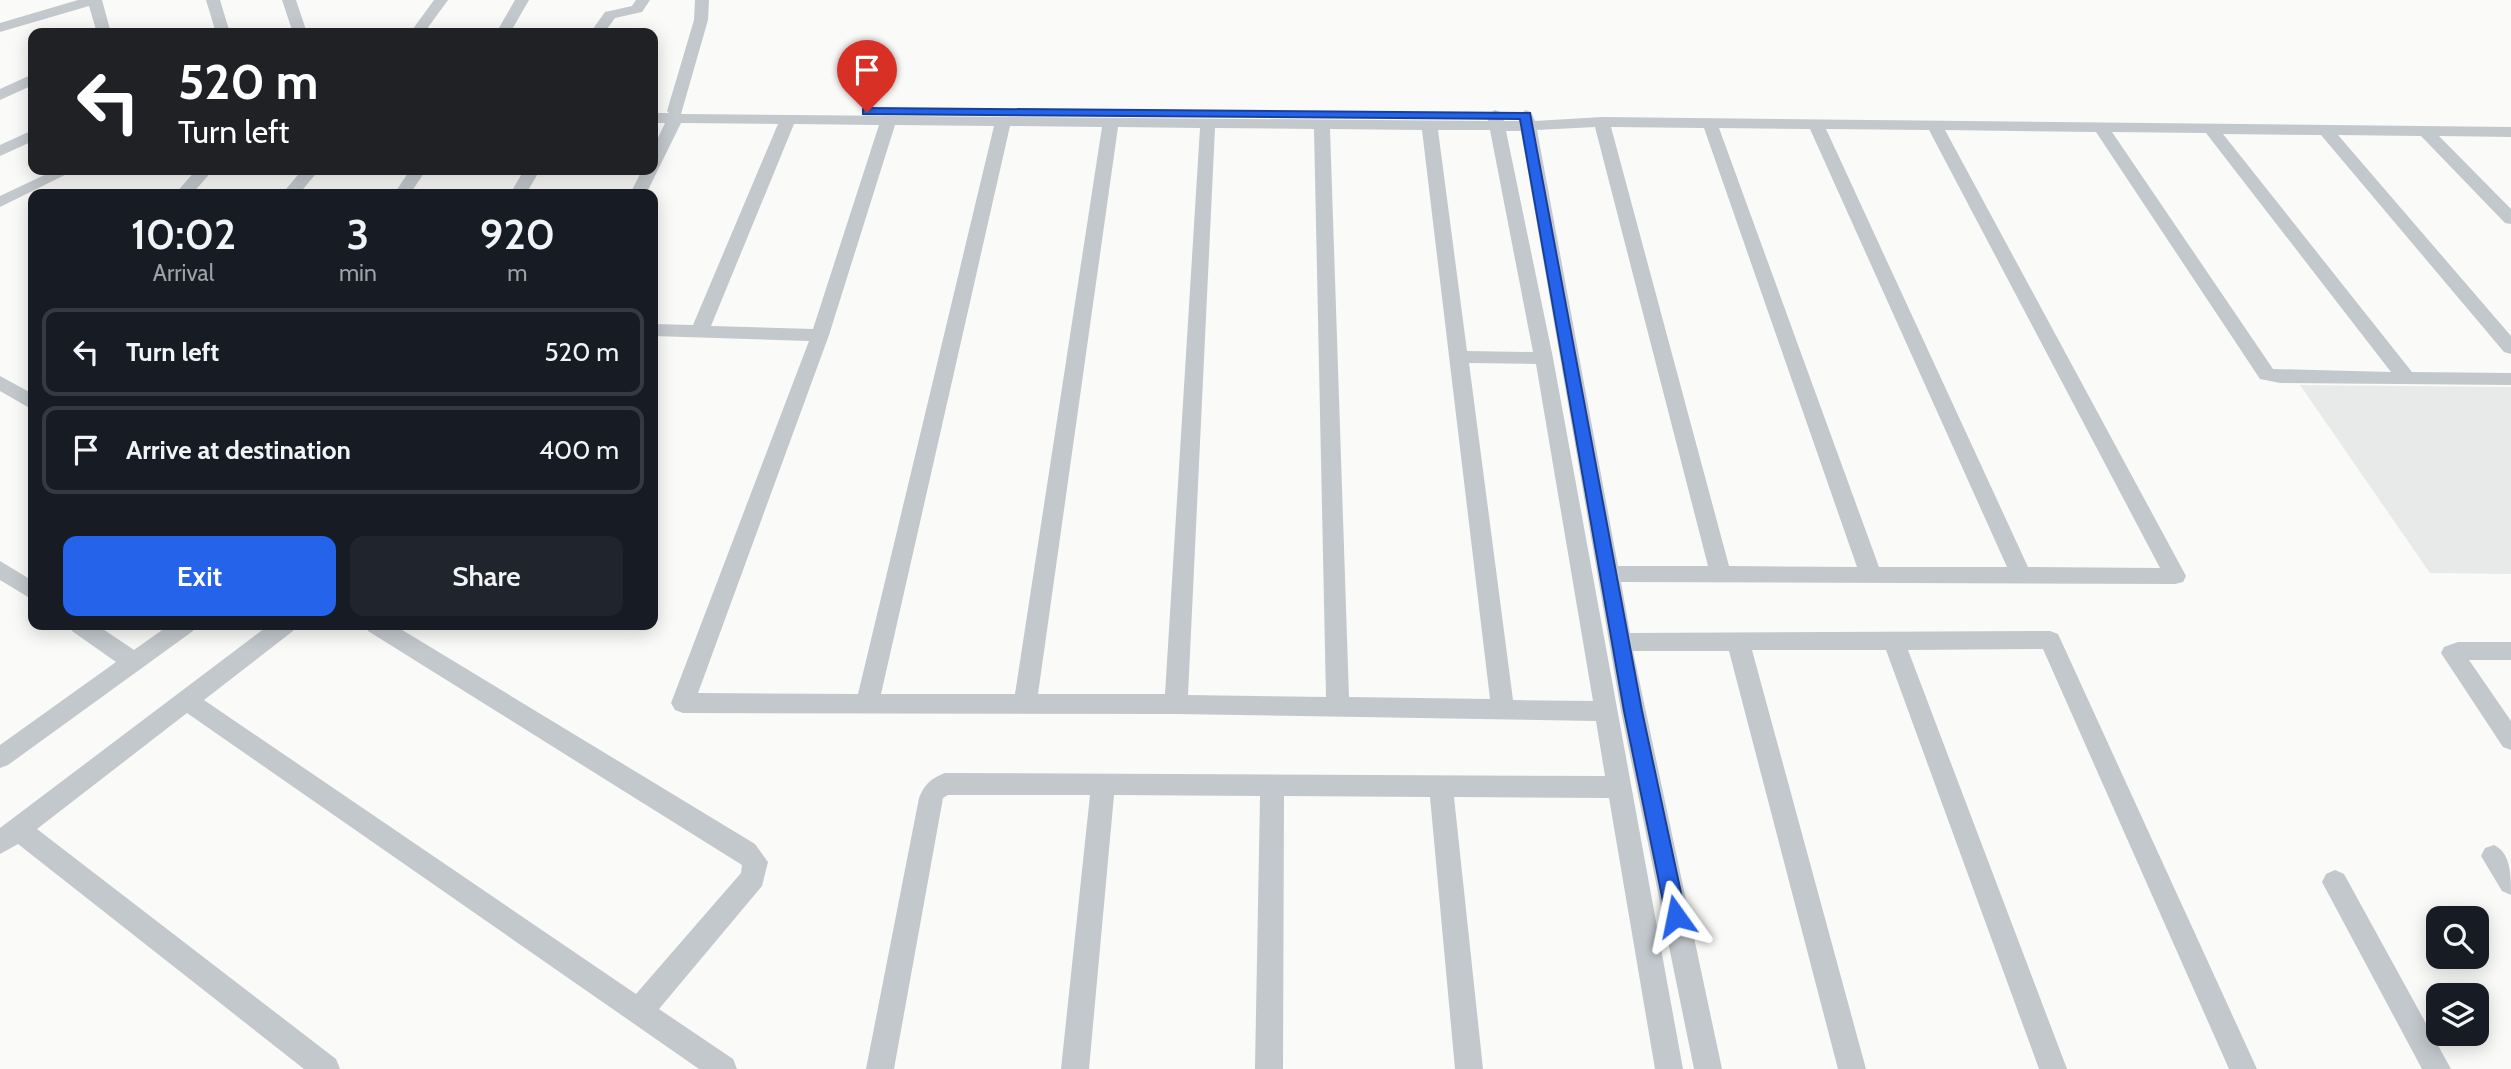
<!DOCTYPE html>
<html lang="en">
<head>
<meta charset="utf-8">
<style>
	body { margin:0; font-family:Cabin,sans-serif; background:#20242c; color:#f1f3f6; height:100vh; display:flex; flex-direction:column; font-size:26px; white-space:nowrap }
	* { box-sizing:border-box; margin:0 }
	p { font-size:23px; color:#9ea1a6 }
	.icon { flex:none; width:38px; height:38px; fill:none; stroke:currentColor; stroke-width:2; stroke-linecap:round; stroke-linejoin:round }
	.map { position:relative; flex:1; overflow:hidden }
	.panel { position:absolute; left:28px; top:189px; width:630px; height:441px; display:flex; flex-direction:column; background:#171b24; border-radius:14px; box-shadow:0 4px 18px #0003 }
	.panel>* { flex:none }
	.guide { position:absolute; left:28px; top:28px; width:630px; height:147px; border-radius:14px; box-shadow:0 4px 18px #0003; background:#202124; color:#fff; overflow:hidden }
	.fabs { position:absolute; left:2426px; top:906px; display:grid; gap:14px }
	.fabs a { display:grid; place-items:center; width:63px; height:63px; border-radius:14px; background:#171b24; box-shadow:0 4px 18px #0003; font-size:35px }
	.pin { position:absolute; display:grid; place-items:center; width:60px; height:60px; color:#fff; margin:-72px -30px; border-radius:50% 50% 50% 0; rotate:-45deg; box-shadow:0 0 7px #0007 }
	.pin .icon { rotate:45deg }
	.me { position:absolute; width:77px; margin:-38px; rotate:348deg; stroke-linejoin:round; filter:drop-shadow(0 0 5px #0008) }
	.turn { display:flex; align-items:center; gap:24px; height:147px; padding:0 35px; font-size:32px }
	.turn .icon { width:91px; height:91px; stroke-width:2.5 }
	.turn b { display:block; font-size:49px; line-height:60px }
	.eta { display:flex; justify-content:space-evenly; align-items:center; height:119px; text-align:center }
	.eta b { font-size:42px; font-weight:600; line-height:49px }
	.action { display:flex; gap:14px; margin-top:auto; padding:14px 35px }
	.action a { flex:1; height:80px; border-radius:14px; background:#2563eb; color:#fff; font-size:28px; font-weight:600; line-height:80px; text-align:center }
	.action a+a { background:#20242c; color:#f1f3f6 }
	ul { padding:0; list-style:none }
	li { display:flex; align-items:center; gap:21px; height:88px; margin:0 14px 10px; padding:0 21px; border:4px solid #363941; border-radius:14px }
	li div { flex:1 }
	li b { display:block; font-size:26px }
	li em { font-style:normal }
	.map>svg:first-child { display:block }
</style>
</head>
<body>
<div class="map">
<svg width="2511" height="1069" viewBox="0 0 2511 1069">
	<rect width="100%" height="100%" fill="#fafaf8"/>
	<!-- built -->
	<path fill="#e8e9e9" d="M2300,385L2511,387V574L2430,573Z"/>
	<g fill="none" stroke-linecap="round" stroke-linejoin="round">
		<!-- minor -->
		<path fill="#c3c8cc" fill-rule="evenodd" d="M78,0H102L111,33H97L89,6L0,32V23Z
			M206,0H220L230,33H216Z
			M282,0H296L307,33H293Z
			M434,0H448L424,33H410Z
			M515,0H529L510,33H496Z
			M636,0H650L642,12L615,18L604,33H590L605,12L632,6Z
			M695,0H709L708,20L681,114L1488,121L1487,115L1495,110L1500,112L1504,121H1519L1518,115L1526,110L1531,112L1535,121L1602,117L2511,127V137L2439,136L2511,209V224L2505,223L2421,136L2338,135L2511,336V354L2504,352L2321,135L2223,134L2412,372L2511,373V385L2280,383L2260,379L2096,132L1945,130L2186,576L2183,582L2175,584L1621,582L1630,633L2050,631L2058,634L2257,1069H2229L2043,649L1908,650L2067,1069H2039L1886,650H1752L1866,1069H1838L1729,651H1633L1722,1069H1694L1621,711L1521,131H1506L1553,358L1683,1069H1655L1609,798L1454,797L1483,1069H1455L1430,797L1284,796L1283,1069H1255L1260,796L1114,795L1089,1069H1061L1090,795H948L943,798L894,1069H866L919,798C925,784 930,779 945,773L1605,776L1596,721L1176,714L683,713L675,710L671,703L809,341L653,336V324L693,325L778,124L681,123L646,194H630L642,170H653V148L665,123H653V113H669L667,111L694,20ZM794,124L879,125L813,329L711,326ZM895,125L994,126L858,694L698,693L829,335ZM1010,126L1102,127L1015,694H881ZM1118,127L1200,128L1165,694H1038ZM1595,127L1708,566H1618L1537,130ZM1611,127L1704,128L1857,567L1729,566ZM1215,128L1314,129L1326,697L1188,695ZM1719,128L1810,129L2007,567H1879ZM1330,129L1422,130L1490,699L1349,697ZM1826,129L1929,130L2160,568L2028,567ZM1438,130H1490L1533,352L1467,351ZM2112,132L2206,133L2391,372L2273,369ZM1469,363L1536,364L1593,701L1513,700Z
			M33,74V85L0,100V89Z
			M33,130V141L0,156V145Z
			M55,170H75L0,207V196Z
			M196,170H213L192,194H175Z
			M302,170H319L299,194H282Z
			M410,170H426L410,194H394Z
			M524,170H540L526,194H510Z
			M0,376L33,394V410L0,391Z
			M0,561L33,581V600L0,580Z
			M69,625H97L134,650L169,625H196L193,631L8,765L0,768V745L116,662L72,631Z
			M269,625H296L293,631L204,700L636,994L741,873L742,865L368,631L365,625H394L755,844L768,862L762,886L659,1009L733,1059L737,1069H699L187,713L37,829L336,1059L340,1069H304L18,844L0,854V828Z
			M2458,642H2511V660H2469L2511,721V750L2503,747L2441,653L2444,647Z
			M2494,845C2511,853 2511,875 2511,895L2502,891L2481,856L2485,848Z
			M2335,870L2344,874L2451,1069H2422L2322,882L2326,874Z"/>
	</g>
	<!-- route -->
	<path fill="#2563eb" stroke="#184099" stroke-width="2" d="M867,108L1530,113L1642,711L1686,916L1683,922L1676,925L1669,922L1666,916L1624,711L1520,119L863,114V109Z"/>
</svg>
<div class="fabs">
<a><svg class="icon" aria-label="search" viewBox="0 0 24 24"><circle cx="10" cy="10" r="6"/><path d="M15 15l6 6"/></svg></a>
<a><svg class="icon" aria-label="layers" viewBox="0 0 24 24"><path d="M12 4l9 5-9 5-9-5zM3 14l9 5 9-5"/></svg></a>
</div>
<div class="pin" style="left:867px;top:112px;background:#d93025"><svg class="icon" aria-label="arrive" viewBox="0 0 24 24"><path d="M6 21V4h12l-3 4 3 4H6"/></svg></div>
<svg class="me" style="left:1676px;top:916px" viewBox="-20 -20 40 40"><path d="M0-17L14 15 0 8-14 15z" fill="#2563eb" stroke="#fff" stroke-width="4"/></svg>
<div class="guide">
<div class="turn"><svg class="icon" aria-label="left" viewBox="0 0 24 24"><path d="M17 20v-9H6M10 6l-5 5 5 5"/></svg><div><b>520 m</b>Turn left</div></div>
</div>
<section class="panel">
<div class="eta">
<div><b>10:02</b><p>Arrival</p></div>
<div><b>3</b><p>min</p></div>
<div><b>920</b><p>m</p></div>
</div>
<ul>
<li><svg class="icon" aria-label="left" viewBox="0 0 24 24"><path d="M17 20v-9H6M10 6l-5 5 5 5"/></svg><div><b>Turn left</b></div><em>520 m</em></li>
<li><svg class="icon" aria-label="arrive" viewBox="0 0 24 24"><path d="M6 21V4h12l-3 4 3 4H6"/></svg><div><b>Arrive at destination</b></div><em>400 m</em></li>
</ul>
<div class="action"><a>Exit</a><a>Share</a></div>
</section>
</div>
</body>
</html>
